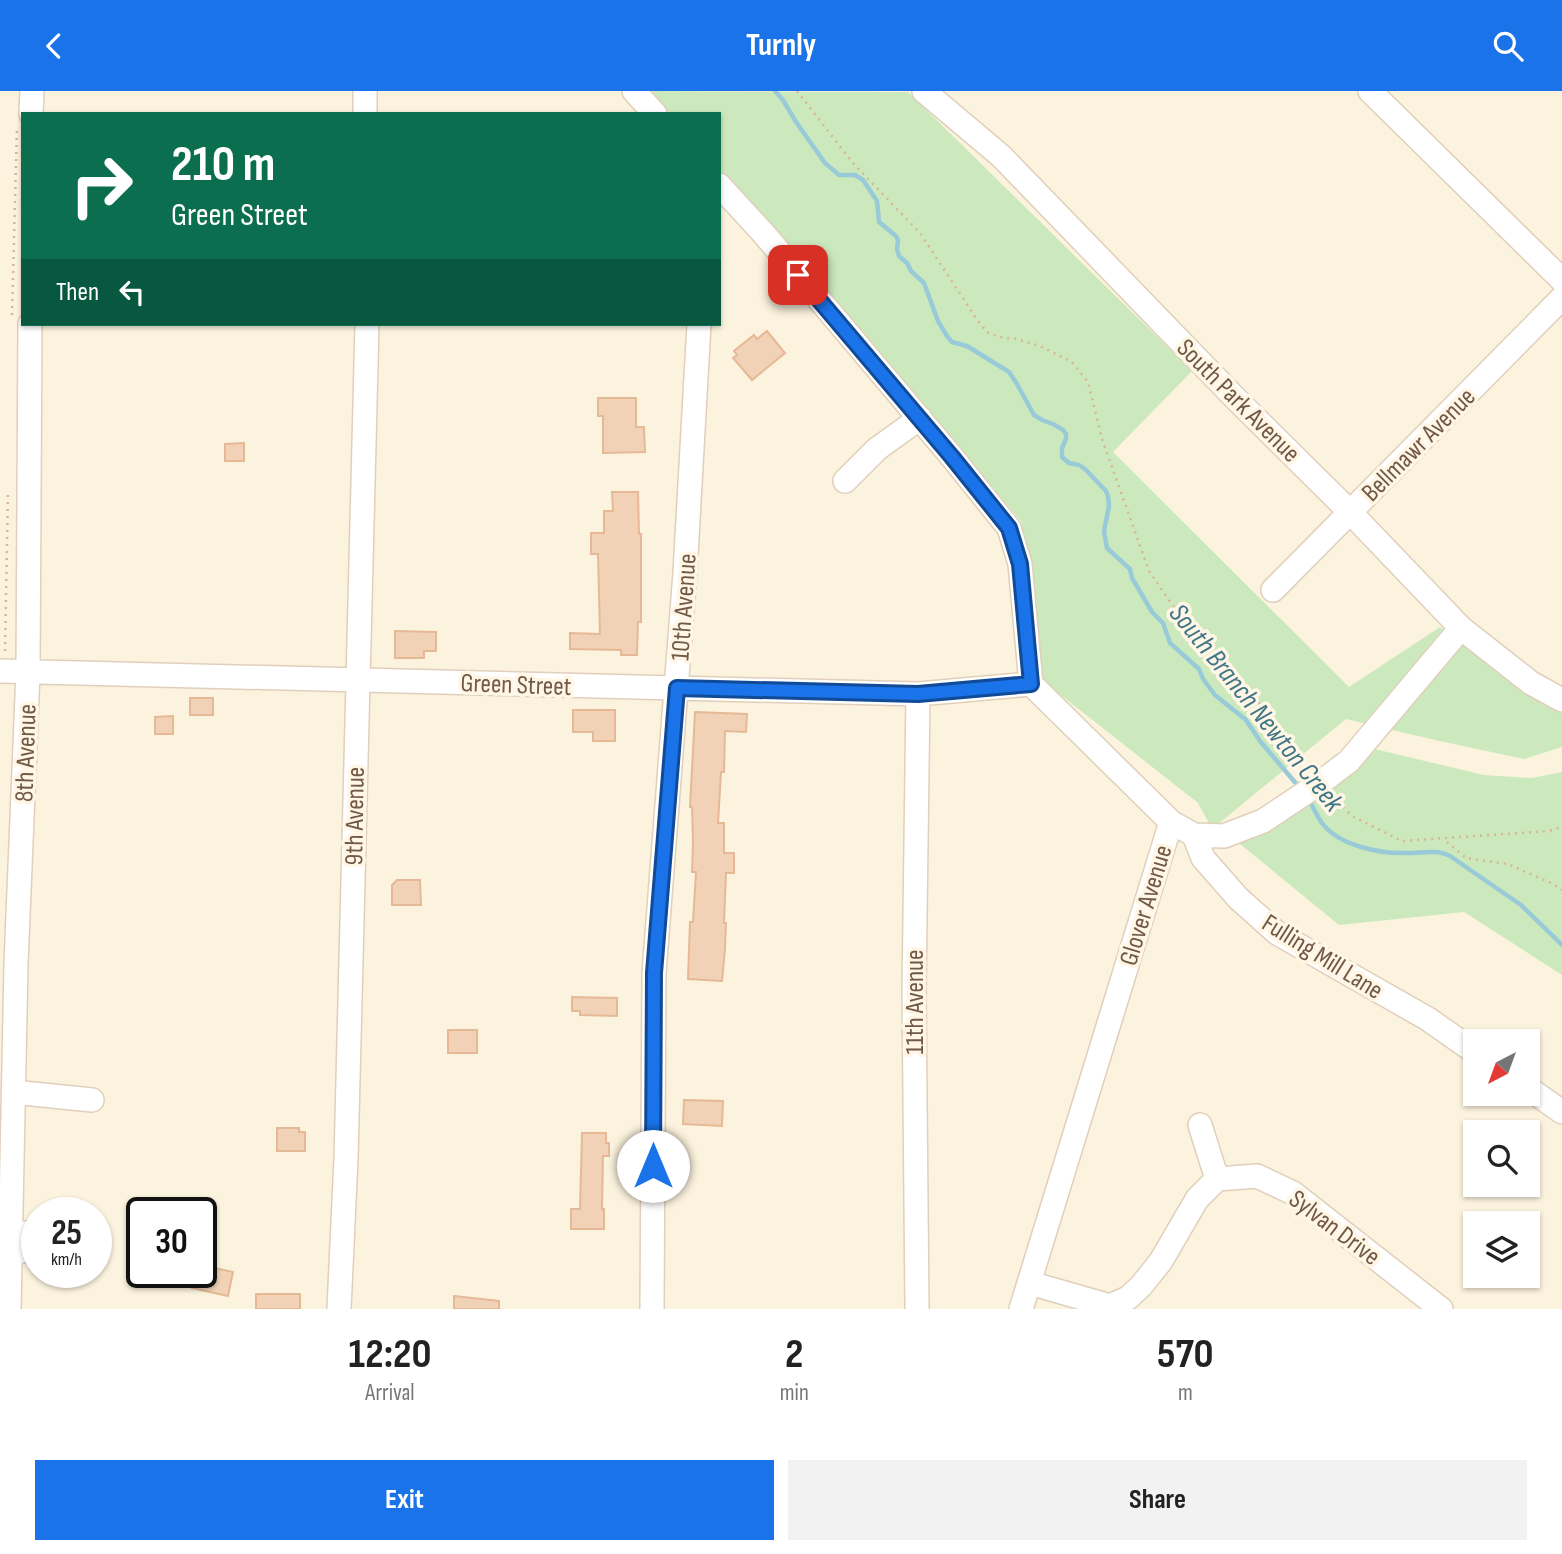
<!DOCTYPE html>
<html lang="en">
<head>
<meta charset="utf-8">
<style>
	body { margin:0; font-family:"Sofia Sans Condensed",sans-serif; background:#f2f2f2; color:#222; height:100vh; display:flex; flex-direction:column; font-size:26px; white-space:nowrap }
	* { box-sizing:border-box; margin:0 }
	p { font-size:23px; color:#767676 }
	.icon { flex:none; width:38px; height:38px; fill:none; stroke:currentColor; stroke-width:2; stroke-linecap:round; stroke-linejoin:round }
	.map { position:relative; height:1218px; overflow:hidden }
	.side { display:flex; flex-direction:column; background:#fff; flex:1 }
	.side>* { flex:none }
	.top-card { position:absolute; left:21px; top:21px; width:700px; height:214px; border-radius:0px; box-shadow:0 2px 5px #0004; background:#0b6e4f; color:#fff; overflow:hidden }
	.needle { width:46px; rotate:221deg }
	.tools { position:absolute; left:1463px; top:938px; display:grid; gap:14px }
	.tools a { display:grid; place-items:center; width:77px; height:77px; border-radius:0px; background:#fff; box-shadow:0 2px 5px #0004; font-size:35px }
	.speed { position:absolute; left:21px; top:1106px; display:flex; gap:14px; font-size:35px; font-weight:700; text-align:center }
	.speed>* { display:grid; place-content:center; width:91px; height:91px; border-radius:50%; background:#fff; box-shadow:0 2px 5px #0004; line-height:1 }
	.speed small { font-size:18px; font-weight:400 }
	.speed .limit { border:4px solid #111; border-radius:10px; background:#fff; color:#111 }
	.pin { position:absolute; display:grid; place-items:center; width:60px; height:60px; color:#fff; margin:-30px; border-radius:14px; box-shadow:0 4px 10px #0006 }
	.me { position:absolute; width:77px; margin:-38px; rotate:0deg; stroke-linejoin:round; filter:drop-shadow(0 0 5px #0008) }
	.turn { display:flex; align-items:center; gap:24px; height:147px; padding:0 35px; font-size:32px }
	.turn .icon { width:91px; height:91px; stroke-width:2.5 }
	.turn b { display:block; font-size:49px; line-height:60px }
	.then { display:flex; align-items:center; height:66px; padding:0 35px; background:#0003; gap:14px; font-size:26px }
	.eta { display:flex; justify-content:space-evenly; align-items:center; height:119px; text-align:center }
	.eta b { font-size:42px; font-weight:700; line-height:49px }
	.primary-button { display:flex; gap:14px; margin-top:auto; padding:14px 35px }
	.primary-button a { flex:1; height:80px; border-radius:0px; background:#1a73e8; color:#fff; font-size:28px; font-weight:700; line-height:80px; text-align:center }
	.primary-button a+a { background:#f2f2f2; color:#222 }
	header { display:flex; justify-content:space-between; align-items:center; height:91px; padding:0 35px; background:#1a73e8; color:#fff; font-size:32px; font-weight:700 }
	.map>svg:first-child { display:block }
</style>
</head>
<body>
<header><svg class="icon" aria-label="back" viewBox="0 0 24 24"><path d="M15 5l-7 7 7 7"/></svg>Turnly<svg class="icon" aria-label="search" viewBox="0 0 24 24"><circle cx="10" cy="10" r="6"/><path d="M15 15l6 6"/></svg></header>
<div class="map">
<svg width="1562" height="1218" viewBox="0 0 1562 1218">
	<rect width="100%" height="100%" fill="#fcf3de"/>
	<!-- green -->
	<path fill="#cce9bd" d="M650,0L908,1L1192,280L1113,361L1349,596L1440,536L1521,600L1562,619V656L1524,668L1435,649L1346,628L1212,738L1198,712L1043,590L1021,430L778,143L719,78V23H670Z
		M1366,656L1484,684L1532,687L1562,681V884L1464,821L1339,834L1234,748L1335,664Z"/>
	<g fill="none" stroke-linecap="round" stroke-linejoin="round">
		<!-- stream -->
		<path stroke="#99cad8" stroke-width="4.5" d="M775,0L783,9L796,31L825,72L839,84H855L863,89L877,110L879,131L896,145L898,149L897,158L899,165L907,172L911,180L924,192L938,230L947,245L952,251L967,255L1009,281L1017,293L1034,324L1042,329L1053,333L1063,339L1066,343V348L1062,357V366L1069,372L1079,374L1085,378L1106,400L1108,405L1109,415L1104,440L1107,457L1130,478L1132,487L1152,521L1163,532L1170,552L1199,578L1203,588L1215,604L1246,629L1260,650L1299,696
			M1309,709C1313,716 1317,725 1322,732C1339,755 1381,763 1407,762C1422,762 1437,758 1450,765L1521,814L1562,854"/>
	</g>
	<!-- building -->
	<path fill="#f2d2b6" stroke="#e5b996" stroke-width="2" d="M767,240L785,262L752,289L733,267L737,264L734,260L754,244L757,248Z
		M598,307H636V336H644L645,361L603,362V325H598Z
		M244,352V370H225V353Z
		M612,401H638L639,443H641V531H638L637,564H621V559L570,558V542L600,543L598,463H591V442H604V420H613Z
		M395,540L436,541V560H424V567H395Z
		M190,607H213V624H190Z
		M573,619H615V650H593V641H573Z
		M695,621L747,623L746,641L725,640L724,681H721L718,732H724V762H734V782H726L724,832H726L725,858L722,890L688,888L690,831H693L696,781H692L693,750L692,716H690Z
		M173,625V643H155V626Z
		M397,789H420L421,814H392V794Z
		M572,906L617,907V925L580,924V920H572Z
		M448,939H477V962H448Z
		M684,1009L723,1010L722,1035L683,1033Z
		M277,1037H299V1041H305V1060H277Z
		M582,1042H606V1052H609V1065H603L602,1118H604V1138H571V1118H580Z
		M201,1174L233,1181L228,1205L192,1197L195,1181H201Z
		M256,1203H300V1218H256Z
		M454,1205L499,1210V1218H454Z"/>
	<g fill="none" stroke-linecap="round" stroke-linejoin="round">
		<defs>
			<path id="minor" d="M365,0V23
				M634,0L655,23
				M924,0L1001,65L1236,308L1350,421L1461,537L1531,592L1562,609
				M1370,0L1562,189
				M31,23L32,0
				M719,94L764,143L952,366L1009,437L1020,473L1031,593L1171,731L1194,744L1224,745L1263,730L1320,692L1349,670L1461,537
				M845,390L877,358L920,327
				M1273,499L1562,207
				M0,580L918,603L1031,593
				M1194,744L1203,767L1238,807L1277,842L1428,928L1475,961
				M1528,997L1562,1021
				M13,1001L92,1009
				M1200,1034L1217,1088
				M10,1142H33L37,1143
				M10,1161L37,1159
				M1030,1192L1110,1215L1128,1207L1141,1195L1161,1170L1197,1108L1217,1088L1257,1085L1293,1102L1441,1218
				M9,1218L16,873L28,581L30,233
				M339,1218L346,1068L367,233
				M652,1218L654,882L685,482L699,233
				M917,1218L914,901L918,603
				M1021,1218L1171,731"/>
		</defs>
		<!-- minor casing -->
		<use href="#minor" stroke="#e0cfbb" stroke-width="26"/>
		<!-- path -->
		<path stroke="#d6b599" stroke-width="2.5" stroke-dasharray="2 5" stroke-linecap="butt" d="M797,0L852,71L920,142L978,230L987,241L999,246L1016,248L1040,255L1072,271L1088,291L1102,348L1149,480L1180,525L1208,575L1245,607L1261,613L1287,664L1306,679
			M12,224L17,35
			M5,560L8,399
			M1333,706L1352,725L1402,750L1549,740L1562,736
			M1447,751L1466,767L1508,773L1553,793L1562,799"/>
		<!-- minor -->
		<use href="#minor" stroke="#fff" stroke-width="23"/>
	</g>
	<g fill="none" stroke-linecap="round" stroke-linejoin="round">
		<defs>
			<path id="route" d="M653,1075L654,882L677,597L918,603L1031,593L1020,473L1009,437L952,366L798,184"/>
		</defs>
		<!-- route casing -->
		<use href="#route" stroke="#114b97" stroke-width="18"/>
		<!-- route -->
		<use href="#route" stroke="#1a73e8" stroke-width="12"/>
	</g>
	<g text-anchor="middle" stroke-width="7" stroke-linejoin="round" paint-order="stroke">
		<!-- street labels -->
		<g font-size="26" fill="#725946" stroke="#fff6e5">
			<text transform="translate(1239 309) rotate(45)" y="9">South Park Avenue</text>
			<text transform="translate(1418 353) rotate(-45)" y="9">Bellmawr Avenue</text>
			<text transform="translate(683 516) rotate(-86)" y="9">10th Avenue</text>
			<text transform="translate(516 593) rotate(2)" y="9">Green Street</text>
			<text transform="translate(25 662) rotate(-88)" y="9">8th Avenue</text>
			<text transform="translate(354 725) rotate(-89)" y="9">9th Avenue</text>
			<text transform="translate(1145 814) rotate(-73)" y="9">Glover Avenue</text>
			<text transform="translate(1323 865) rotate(32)" y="9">Fulling Mill Lane</text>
			<text transform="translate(914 911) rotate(-90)" y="9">11th Avenue</text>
			<text transform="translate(1335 1136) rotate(37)" y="9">Sylvan Drive</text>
		</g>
		<!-- water labels -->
		<g font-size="28" font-style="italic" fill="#407687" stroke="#fff6e5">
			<text transform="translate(1257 616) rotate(51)" y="10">South Branch Newton Creek</text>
		</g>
	</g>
</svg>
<div class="tools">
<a><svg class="needle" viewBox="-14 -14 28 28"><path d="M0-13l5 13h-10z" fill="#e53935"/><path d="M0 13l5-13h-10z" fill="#767676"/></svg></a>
<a><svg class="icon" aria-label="search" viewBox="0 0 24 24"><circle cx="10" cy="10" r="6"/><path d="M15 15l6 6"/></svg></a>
<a><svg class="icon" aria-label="layers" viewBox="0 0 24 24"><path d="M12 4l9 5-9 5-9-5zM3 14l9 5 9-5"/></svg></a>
</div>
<div class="speed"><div>25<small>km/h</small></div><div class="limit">30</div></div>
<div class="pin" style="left:798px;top:184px;background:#d93025"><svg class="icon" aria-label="arrive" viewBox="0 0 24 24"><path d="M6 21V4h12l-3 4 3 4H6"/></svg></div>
<svg class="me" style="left:653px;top:1075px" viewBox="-20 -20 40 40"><circle r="19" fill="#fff"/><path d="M0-13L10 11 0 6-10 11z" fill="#1a73e8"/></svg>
<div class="top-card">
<div class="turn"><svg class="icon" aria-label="right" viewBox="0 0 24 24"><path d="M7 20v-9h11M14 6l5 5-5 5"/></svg><div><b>210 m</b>Green Street</div></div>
<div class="then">Then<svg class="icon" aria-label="left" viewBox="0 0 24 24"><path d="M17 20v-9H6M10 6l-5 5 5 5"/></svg></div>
</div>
</div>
<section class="side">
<div class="eta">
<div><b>12:20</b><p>Arrival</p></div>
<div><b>2</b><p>min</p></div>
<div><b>570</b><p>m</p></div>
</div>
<div class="primary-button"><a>Exit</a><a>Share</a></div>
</section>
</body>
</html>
